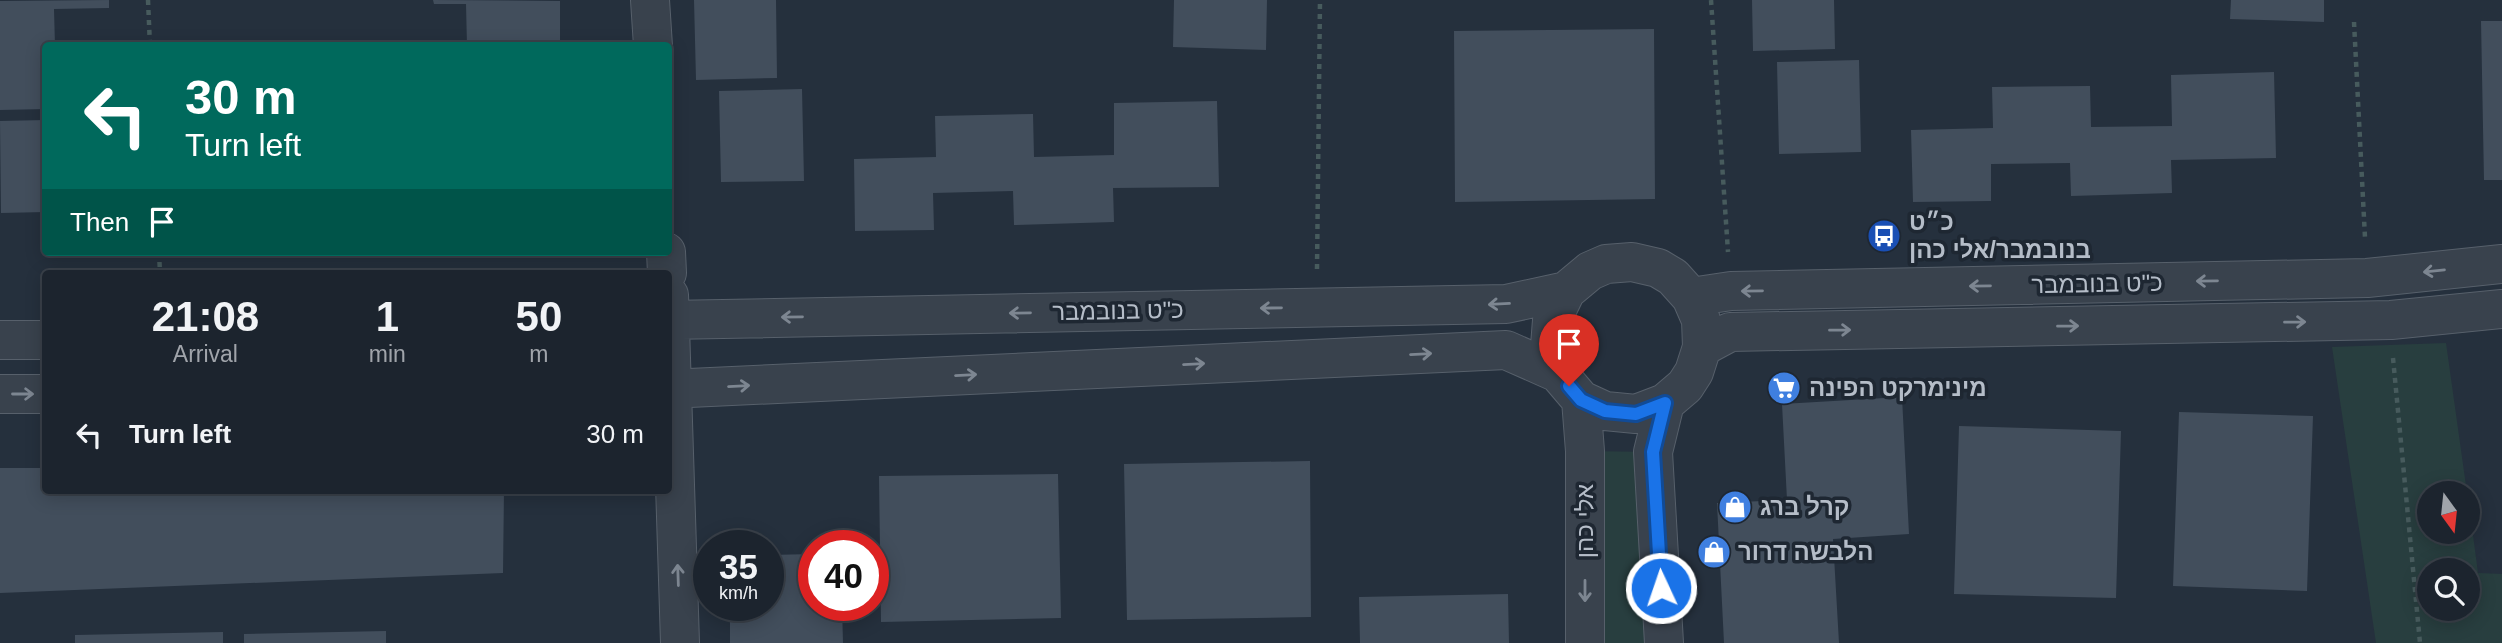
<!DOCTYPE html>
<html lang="en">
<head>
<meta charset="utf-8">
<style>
	body { margin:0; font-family:Arial,"Noto Sans Hebrew",sans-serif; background:#252c36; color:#f1f3f6; height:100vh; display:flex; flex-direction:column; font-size:26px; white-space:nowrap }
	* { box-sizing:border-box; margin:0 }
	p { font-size:23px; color:#a0a4aa }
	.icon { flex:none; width:38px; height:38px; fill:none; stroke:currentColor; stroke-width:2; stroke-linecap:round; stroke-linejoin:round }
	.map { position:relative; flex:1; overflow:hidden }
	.drawer { position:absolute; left:42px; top:270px; width:630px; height:224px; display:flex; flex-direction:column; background:#1c242e; border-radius:7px; box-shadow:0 4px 18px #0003,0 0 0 2px #3a414a }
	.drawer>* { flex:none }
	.guide { position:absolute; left:42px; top:42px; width:630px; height:214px; border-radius:7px; box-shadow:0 4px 18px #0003,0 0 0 2px #3a414a; background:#00695c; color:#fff; overflow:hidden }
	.needle { width:46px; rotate:165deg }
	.buttons { position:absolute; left:2417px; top:481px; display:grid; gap:14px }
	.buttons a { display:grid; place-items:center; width:63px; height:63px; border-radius:50%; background:#1c242e; box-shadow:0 4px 18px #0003,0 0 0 2px #3a414a; font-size:35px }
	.speed { position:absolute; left:693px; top:530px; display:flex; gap:14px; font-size:35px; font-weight:700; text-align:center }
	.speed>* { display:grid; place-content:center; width:91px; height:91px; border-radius:50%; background:#1c242e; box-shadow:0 4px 18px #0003,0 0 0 2px #3a414a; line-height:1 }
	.speed small { font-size:18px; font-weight:400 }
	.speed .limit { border:10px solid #d22; background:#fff; color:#111 }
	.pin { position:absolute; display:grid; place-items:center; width:60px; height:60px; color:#fff; margin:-72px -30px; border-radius:50% 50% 50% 0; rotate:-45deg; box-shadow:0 0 7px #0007 }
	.pin .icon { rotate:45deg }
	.me { position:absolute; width:77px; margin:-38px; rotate:357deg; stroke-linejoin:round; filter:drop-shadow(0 0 5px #0008) }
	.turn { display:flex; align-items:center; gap:24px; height:147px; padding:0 28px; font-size:32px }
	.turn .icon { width:91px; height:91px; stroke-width:2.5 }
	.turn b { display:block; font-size:49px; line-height:60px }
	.then { display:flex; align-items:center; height:66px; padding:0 28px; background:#0003; gap:14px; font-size:26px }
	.eta { display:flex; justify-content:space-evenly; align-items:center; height:119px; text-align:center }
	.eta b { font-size:42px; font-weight:600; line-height:49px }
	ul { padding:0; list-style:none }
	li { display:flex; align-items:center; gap:21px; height:91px; padding:0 28px }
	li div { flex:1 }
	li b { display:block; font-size:26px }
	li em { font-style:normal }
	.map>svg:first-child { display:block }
</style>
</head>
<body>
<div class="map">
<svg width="2502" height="643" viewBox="0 0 2502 643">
	<rect width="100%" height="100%" fill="#25303d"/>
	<!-- green -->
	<path fill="#283e3f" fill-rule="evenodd" d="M2446,343L2467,493L2429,494V532H2468V497L2478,573L2502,574V643H2376L2332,347ZM2429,570H2468V609H2429Z
		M1585,451L1653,452L1664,643H1585Z"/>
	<!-- building -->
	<path fill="#424e5c" d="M109,0V8L54,9L55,46H46V109L0,110V1Z
		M433,0L560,1V46H467L466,4H434Z
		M694,0H776L777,78L696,80Z
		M1174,0H1267L1266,50L1173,47Z
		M1752,0H1834L1835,49L1753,51Z
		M2231,0H2324V22L2230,19Z
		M2481,21H2502V180H2484Z
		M1654,29L1655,199L1455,202L1454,31Z
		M1859,60L1861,152L1779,154L1777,62Z
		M2274,72L2276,158L2171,160L2172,193L2071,196L2070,163L1991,164V201L1913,202L1911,130L1993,128L1992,87L2090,86L2091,127L2172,126L2171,75Z
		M802,89L804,181L721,182L719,91Z
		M1217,101L1219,187L1113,188L1114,222L1014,225L1013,191L933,193L934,230L855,231L854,159L936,157L935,116L1033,114L1034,157L1114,155V103Z
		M46,120V212L1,213L0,121Z
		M1902,397L1909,534L1833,539L1839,643H1724L1717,503L1787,500L1782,404Z
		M2179,412L2313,416L2307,591L2173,586Z
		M1959,426L2121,431L2116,598L1954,594Z
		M1310,461L1311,617L1127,620L1124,464Z
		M0,468H46V490H504L503,573L0,593Z
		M1058,474L1061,618L881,622L879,476Z
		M814,554V606H842L843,643H730V606H768V555Z
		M1508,594L1509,643H1360L1359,597Z
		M386,631V643H244V634Z
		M223,632V643H75V635Z"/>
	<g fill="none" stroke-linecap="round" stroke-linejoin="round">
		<defs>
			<path id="minor" d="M650,0L653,46
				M666,252L667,273
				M669,295L680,643
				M1691,297L1731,291L2367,278L2502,264
				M668,320L1506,304L1566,291L1590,271L1606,264L1632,262L1658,268L1673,277L1691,297L1701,320L1702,347L1694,372L1685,386L1665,403L1636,414L1605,411L1581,400L1558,373L1550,346L1552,320L1566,291
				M0,340H46
				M1702,347L1730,332L2391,320L2502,309
				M668,389L1506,350L1558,373
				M0,394H46
				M1581,400L1585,451V643
				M1664,643L1653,452L1665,403"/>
		</defs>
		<!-- minor casing -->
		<use href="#minor" stroke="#57606b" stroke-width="40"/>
		<!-- path -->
		<path stroke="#475b5d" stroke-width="4.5" stroke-dasharray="5 5" stroke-linecap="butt" d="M148,0L150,46
			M1711,0L1728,252
			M2354,22L2365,238
			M159,252L160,273
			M1317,269L1320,0
			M2393,358L2420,643"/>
		<!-- minor -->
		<use href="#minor" stroke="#39424d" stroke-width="38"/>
	</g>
	<!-- one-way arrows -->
	<defs><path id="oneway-shaft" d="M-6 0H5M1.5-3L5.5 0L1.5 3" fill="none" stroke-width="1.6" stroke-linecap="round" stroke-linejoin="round" transform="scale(1.75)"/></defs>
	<g stroke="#7d8691">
		<use href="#oneway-shaft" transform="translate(2434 271) rotate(174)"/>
		<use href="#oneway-shaft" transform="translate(2207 281) rotate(179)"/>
		<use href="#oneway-shaft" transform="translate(1980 286) rotate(179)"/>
		<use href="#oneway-shaft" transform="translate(1752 291) rotate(179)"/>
		<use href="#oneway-shaft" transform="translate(1499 304) rotate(177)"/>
		<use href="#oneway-shaft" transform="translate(1271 308) rotate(179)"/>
		<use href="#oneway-shaft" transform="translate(1020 313) rotate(179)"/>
		<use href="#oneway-shaft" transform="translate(792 317) rotate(179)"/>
		<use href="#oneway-shaft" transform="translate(2295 322) rotate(-1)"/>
		<use href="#oneway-shaft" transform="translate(2068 326) rotate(-1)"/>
		<use href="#oneway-shaft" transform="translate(1840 330) rotate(-1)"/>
		<use href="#oneway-shaft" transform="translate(1421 354) rotate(-3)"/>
		<use href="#oneway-shaft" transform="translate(1194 364) rotate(-3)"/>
		<use href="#oneway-shaft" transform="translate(966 375) rotate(-3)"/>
		<use href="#oneway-shaft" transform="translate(739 386) rotate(-3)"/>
		<use href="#oneway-shaft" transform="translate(23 394)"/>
		<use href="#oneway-shaft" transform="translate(678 575) rotate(-92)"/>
		<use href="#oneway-shaft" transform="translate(1585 591) rotate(90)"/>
	</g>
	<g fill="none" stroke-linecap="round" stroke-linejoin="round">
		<defs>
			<path id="route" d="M1569,386L1581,400L1605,411L1636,414L1665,403L1653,452L1661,588"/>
		</defs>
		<!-- route casing -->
		<use href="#route" stroke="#114b97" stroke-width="18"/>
		<!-- route -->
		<use href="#route" stroke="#1a73e8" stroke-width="12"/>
	</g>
	<!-- icons -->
	<defs>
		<symbol id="bus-disc" viewBox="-11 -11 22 22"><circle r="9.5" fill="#1a4fb4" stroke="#1e2732"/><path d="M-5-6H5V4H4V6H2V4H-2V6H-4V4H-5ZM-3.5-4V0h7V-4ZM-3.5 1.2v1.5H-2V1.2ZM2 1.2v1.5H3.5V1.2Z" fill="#fff"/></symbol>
		<symbol id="supermarket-disc" viewBox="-11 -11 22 22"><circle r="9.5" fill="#3f7fe0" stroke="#1e2732"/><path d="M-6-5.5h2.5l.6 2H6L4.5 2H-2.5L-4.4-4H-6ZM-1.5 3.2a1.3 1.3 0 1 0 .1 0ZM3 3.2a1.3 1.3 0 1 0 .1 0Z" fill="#fff"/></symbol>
		<symbol id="shop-disc" viewBox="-11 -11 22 22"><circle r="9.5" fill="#3f7fe0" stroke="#1e2732"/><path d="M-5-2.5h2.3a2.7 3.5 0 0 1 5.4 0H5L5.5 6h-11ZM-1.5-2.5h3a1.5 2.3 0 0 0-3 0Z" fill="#fff"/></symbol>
	</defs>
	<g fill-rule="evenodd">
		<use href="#bus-disc" x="1865" y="217" width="38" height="38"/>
		<use href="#supermarket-disc" x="1765" y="369" width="38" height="38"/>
		<use href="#shop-disc" x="1716" y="488" width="38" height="38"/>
		<use href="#shop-disc" x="1695" y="533" width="38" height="38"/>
	</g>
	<g text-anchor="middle" stroke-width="7" stroke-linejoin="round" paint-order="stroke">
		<!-- poi labels -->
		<g font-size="24" font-weight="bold" fill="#b5bdc8" stroke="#1e2732" text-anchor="start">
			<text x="1909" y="230">כ״ט<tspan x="1909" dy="28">בנובמבר/אלי כהן</tspan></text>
			<text x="1809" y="396">מינימרקט הפינה</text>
			<text x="1760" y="515">קרל ברג</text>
			<text x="1738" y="560">הלבשה דרור</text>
		</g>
		<!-- street labels -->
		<g font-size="24" fill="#b5bdc8" stroke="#1e2732">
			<text transform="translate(2097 284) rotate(-1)" y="8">כ"ט בנובמבר</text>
			<text transform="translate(1118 311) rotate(-1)" y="8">כ"ט בנובמבר</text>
			<text transform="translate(1585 521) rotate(-90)" y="8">אלי כהן</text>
		</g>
	</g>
</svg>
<div class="buttons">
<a><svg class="needle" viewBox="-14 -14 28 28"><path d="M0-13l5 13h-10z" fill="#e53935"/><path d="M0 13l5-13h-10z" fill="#a0a4aa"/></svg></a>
<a><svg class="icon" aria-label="search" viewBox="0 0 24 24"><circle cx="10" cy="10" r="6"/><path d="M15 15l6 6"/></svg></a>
</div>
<div class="speed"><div>35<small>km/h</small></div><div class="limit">40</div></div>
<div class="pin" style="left:1569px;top:386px;background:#d93025"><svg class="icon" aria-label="arrive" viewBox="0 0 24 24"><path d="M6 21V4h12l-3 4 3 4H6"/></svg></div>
<svg class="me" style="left:1661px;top:588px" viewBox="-20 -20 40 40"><circle r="17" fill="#1a73e8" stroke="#fff" stroke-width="3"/><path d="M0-11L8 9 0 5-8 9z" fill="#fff"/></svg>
<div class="guide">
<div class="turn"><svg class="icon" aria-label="left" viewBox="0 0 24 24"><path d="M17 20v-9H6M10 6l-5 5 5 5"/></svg><div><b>30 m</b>Turn left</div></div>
<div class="then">Then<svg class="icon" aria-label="arrive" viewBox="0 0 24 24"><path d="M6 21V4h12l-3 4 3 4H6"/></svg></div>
</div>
<section class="drawer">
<div class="eta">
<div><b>21:08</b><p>Arrival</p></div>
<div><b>1</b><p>min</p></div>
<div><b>50</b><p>m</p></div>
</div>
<ul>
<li><svg class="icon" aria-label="left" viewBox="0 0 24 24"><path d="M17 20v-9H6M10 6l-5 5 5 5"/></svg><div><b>Turn left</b></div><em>30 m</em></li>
</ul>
</section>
</div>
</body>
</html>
